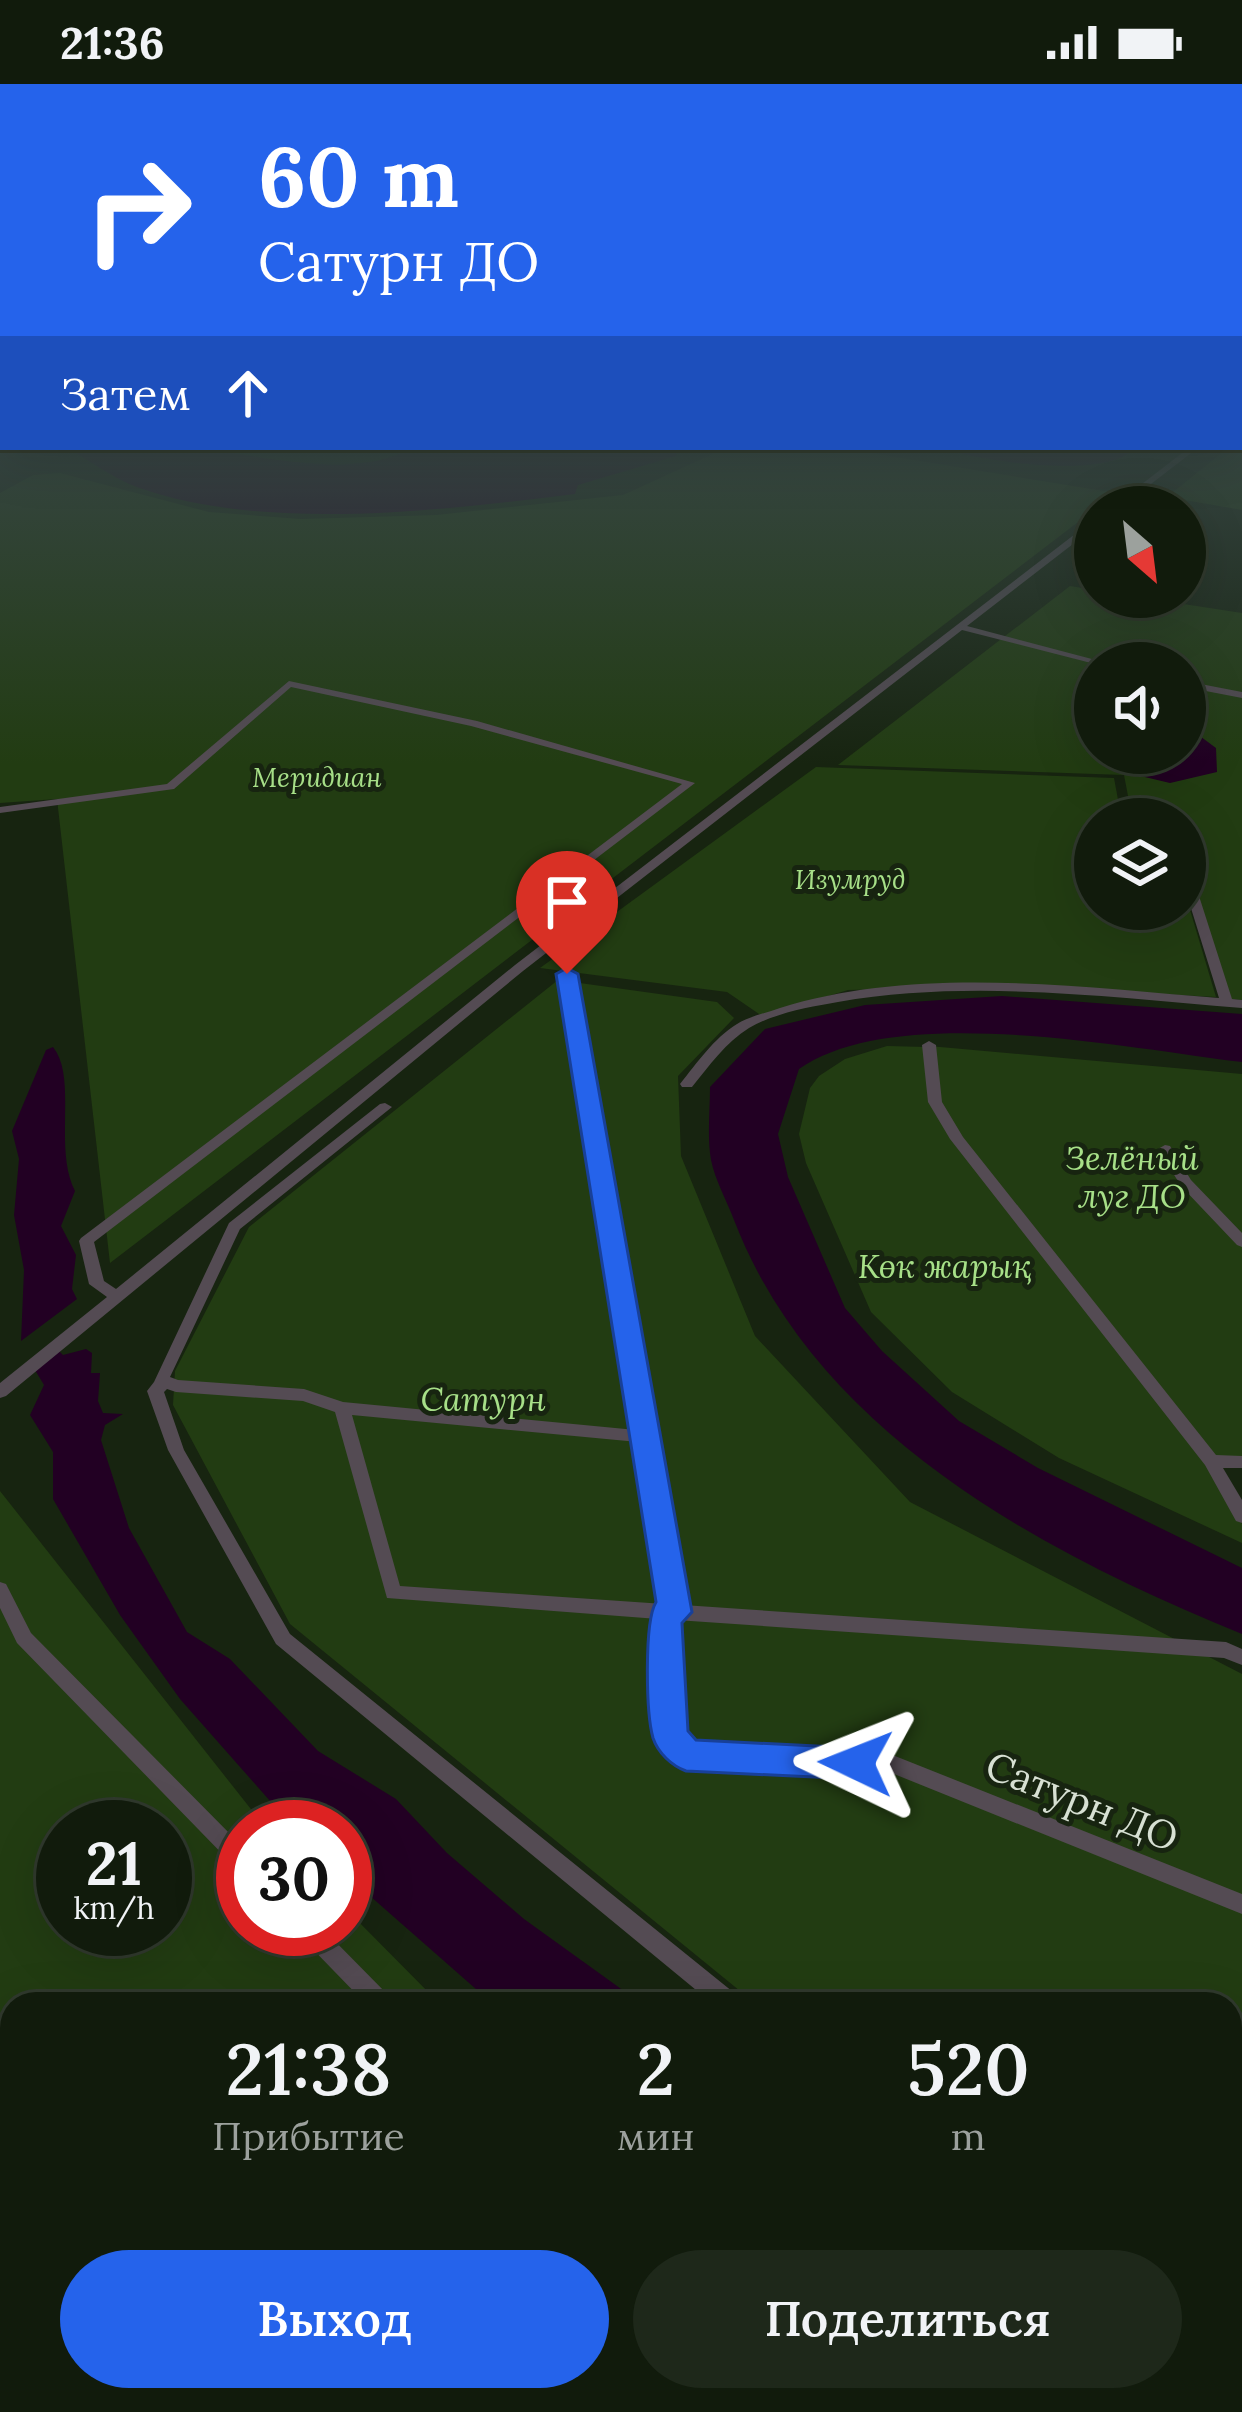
<!DOCTYPE html>
<html lang="ru">
<head>
<meta charset="utf-8">
<style>
	body { margin:0; font-family:Lora,serif; background:#1e281a; color:#f1f3f6; height:100vh; display:flex; flex-direction:column; font-size:45px; white-space:nowrap }
	* { box-sizing:border-box; margin:0 }
	p { font-size:39px; color:#9ca19d }
	.icon { flex:none; width:66px; height:66px; fill:none; stroke:currentColor; stroke-width:2; stroke-linecap:round; stroke-linejoin:round }
	.map { position:relative; flex:1; overflow:hidden }
	.details { position:absolute; left:0px; top:1908px; width:1242px; height:420px; display:flex; flex-direction:column; background:#111b0c; border-radius:36px 36px 0 0; box-shadow:0 12px 48px #0002,0 0 0 3px #30392d }
	.details>* { flex:none }
	.guide { position:absolute; left:0px; top:0px; width:1242px; height:366px; box-shadow:0 12px 48px #0002,0 0 0 3px #30392d; background:#2563eb; color:#fff; overflow:hidden }
	.needle { width:78px; rotate:152deg }
	.buttons { position:absolute; left:1074px; top:402px; display:grid; gap:24px }
	.buttons a { display:grid; place-items:center; width:132px; height:132px; border-radius:50%; background:#111b0c; box-shadow:0 12px 48px #0002,0 0 0 3px #30392d; font-size:60px }
	.speed { position:absolute; left:36px; top:1716px; display:flex; gap:24px; font-size:60px; font-weight:700; text-align:center }
	.speed>* { display:grid; place-content:center; width:156px; height:156px; border-radius:50%; background:#111b0c; box-shadow:0 12px 48px #0002,0 0 0 3px #30392d; line-height:1 }
	.speed small { font-size:30px; font-weight:400 }
	.speed .limit { border:18px solid #d22; background:#fff; color:#111 }
	.pin { position:absolute; display:grid; place-items:center; width:102px; height:102px; color:#fff; margin:-123px -51px; border-radius:50% 50% 50% 0; rotate:-45deg; box-shadow:0 0 12px #0007 }
	.pin .icon { rotate:45deg }
	.me { position:absolute; width:132px; margin:-66px; rotate:272deg; stroke-linejoin:round; filter:drop-shadow(0 0 9px #0008) }
	.turn { display:flex; align-items:center; gap:42px; height:252px; padding:0 60px; font-size:54px }
	.turn .icon { width:156px; height:156px; stroke-width:2.5 }
	.turn b { display:block; font-size:84px; line-height:102px }
	.then { display:flex; align-items:center; height:114px; padding:0 60px; background:#0003; gap:24px; font-size:45px }
	.eta { display:flex; justify-content:space-evenly; align-items:center; height:204px; text-align:center }
	.eta b { font-size:72px; font-weight:600; line-height:84px }
	.cta { display:flex; gap:24px; margin-top:auto; padding:24px 60px }
	.cta a { flex:1; height:138px; border-radius:72px; background:#2563eb; color:#fff; font-size:48px; font-weight:600; line-height:138px; text-align:center }
	.cta a+a { background:#1e281a; color:#f1f3f6 }
	.status { display:flex; justify-content:space-between; align-items:center; height:84px; padding:0 60px; background:#111b0c; direction:ltr }
	.status svg { height:33px; fill:currentColor }
	.map>svg:first-child { display:block }
</style>
</head>
<body>
<div class="status"><b>21:36</b><svg viewBox="0 0 49 12"><path d="M0 12V9h3v3zM5 12V6h3v6zM10 12V3h3v9zM15 12V0h3v12zM26 1h20v11H26zM47 4h2v5h-2z"/></svg></div>
<div class="map">
<svg width="1242" height="2328" viewBox="0 0 1242 2328">
	<rect width="100%" height="100%" fill="#172410"/>
	<!-- green -->
	<path fill="#223c12" fill-rule="evenodd" d="M1242,354V426L1167,413L1229,363H1239Z
		M728,363H835L1116,409L110,1179L57,715L0,719V409L33,391L60,389L209,428L301,435L436,431L623,411Z
		M1070,502L1095,506V513H1138L1242,529V916L1222,914L1185,783V735H1171L1166,719L1129,717L1124,691L838,681ZM1095,579H1185V669H1095Z
		M816,683L1114,694L1119,721L1160,723L1163,735H1095V825H1185V809L1216,913L1006,902L848,906L762,932L727,908L540,884Z
		M558,896L717,918L734,934L678,992L681,1072L755,1252L910,1418L1242,1590V2154L1230,2150V1920H756L290,1540L173,1321L175,1287L249,1143Z
		M887,962L926,963L932,1019L1207,1378L1242,1440V1459L1059,1374L952,1308L871,1228L806,1079L799,1050L810,1004L819,992L845,975Z
		M929,962L1242,990V1374L1214,1373L958,1053L938,1018Z
		M0,1407L265,1743H243V1845H345V1824L440,1920H12V2316H1040L1069,2328H0ZM63,1743H165V1845H63Z"/>
	<!-- water -->
	<path fill="#220023" d="M65,363C107,363 153,358 195,363C255,371 356,398 413,363H678L676,372L578,401L575,410C442,426 265,449 137,403C112,394 88,375 65,363Z
		M939,363H1135C1112,397 975,377 939,363Z
		M1185,641L1216,664L1217,688L1170,699L1128,689L1125,680L1133,669H1185Z
		M1002,912L1242,930V978C1126,964 895,917 799,985L778,1050L788,1093L845,1224L882,1267L959,1337L1038,1384L1242,1484V1550C1041,1468 816,1349 734,1136C727,1117 715,1096 711,1076C707,1053 710,1026 710,1003L765,945L865,921Z
		M53,963C78,994 53,1064 75,1107L61,1142L76,1171L72,1205L77,1215L21,1257L24,1186L14,1131L19,1075L12,1047L46,966Z
		M86,1265L92,1269L91,1289H100L98,1317L103,1329L123,1330L105,1341L101,1356L129,1444L187,1548L230,1575L318,1667L396,1715L447,1769L524,1835L642,1920H493L345,1790V1743H293L180,1615L120,1531L53,1415V1368L30,1331L44,1301L35,1286L59,1267L63,1271Z
		M1230,2211L1242,2216V2328H1162L1132,2316H1230Z"/>
	<g fill="none" stroke-linecap="round" stroke-linejoin="round">
		<!-- street -->
		<path fill="#544b53" fill-rule="evenodd" d="M1190,363H1199L1121,423H1112Z
			M1092,437H1095V443L967,542L1107,579L1095,580L962,546L523,887L6,1312L0,1314V1299L107,1213L89,1200L79,1157L81,1154L682,700L471,642L291,603L174,705L0,729V723L167,700L289,597L477,637L695,699L94,1158L104,1197L116,1205L515,881Z
			M1185,597L1242,608V614L1185,603Z
			M1164,718L1169,721L1173,735H1163L1159,721Z
			M1185,784L1191,787L1232,915L1242,916V924C1109,913 970,895 838,918C809,923 775,929 749,944C726,958 709,982 692,1003H682L680,1000C697,979 714,954 737,940C750,932 766,929 780,924C917,881 1078,903 1219,914L1185,805Z
			M567,886L573,890L683,1521L1226,1558L1242,1565V1581L1224,1574L676,1536L680,1649L692,1664L895,1672L1242,1810V1830L894,1690L687,1681L680,1678L660,1652L658,1535L387,1514L335,1328L303,1317L176,1308L167,1305L164,1308L184,1366L290,1550L738,1912L741,1920H713L276,1560L168,1366L147,1307L154,1298L229,1139L380,1020L385,1019L392,1023L240,1145L170,1293L178,1296L304,1305L343,1318L636,1346L561,890ZM352,1331L638,1358L664,1520L400,1502Z
			M929,957L936,961L942,1018L963,1053L1216,1371L1242,1372V1384H1223L1242,1416V1439L1236,1437L1205,1381L950,1055L928,1018L922,961Z
			M1165,1061L1170,1062L1191,1096L1242,1149V1163L1237,1161L1181,1102L1158,1065Z
			M0,1498L6,1500L31,1549L243,1763V1786L236,1784L17,1559L0,1524Z
			M297,1845H323L389,1912L392,1920H366L300,1852Z
			M1230,2155L1242,2160V2184L1230,2179Z
			M763,2316H794L801,2328H770Z"/>
	</g>
	<!-- sky -->
	<linearGradient id="sky" x2="0" y2="1"><stop stop-color="#0d1409"/><stop offset="0.52" stop-color="#364542"/><stop offset="1" stop-color="#364542" stop-opacity="0"/></linearGradient>
	<rect width="1242" height="680" fill="url(#sky)"/>
	<!-- route -->
	<path fill="#2563eb" stroke="#184099" stroke-width="3" d="M567,884L578,890L692,1528L682,1539L688,1647L696,1656L856,1664L869,1668L875,1679L869,1691L856,1695L686,1687C672,1682 658,1669 653,1654C646,1629 644,1538 656,1518L556,890Z"/>
	<g text-anchor="middle" stroke-width="10" stroke-linejoin="round" paint-order="stroke">
		<!-- far-park labels -->
		<g font-size="27" font-style="italic" fill="#a7e088" stroke="#172410">
			<text x="317" y="703">Меридиан</text>
			<text x="850" y="805">Изумруд</text>
		</g>
		<!-- park labels -->
		<g font-size="33" font-style="italic" fill="#a7e088" stroke="#172410">
			<text x="1132" y="1086">Зелёный<tspan x="1132" dy="38">луг ДО</tspan></text>
			<text x="945" y="1194">Көк жарық</text>
			<text x="483" y="1327">Сатурн</text>
		</g>
		<!-- near-street labels -->
		<g font-size="39" fill="#d7e0d3" stroke="#172410">
			<text transform="translate(1082 1717) rotate(22)" y="14">Сатурн ДО</text>
		</g>
	</g>
</svg>
<div class="buttons">
<a><svg class="needle" viewBox="-14 -14 28 28"><path d="M0-13l5 13h-10z" fill="#e53935"/><path d="M0 13l5-13h-10z" fill="#9ca19d"/></svg></a>
<a><svg class="icon" aria-label="sound" viewBox="0 0 24 24"><path d="M4 9h4l5-4v14l-5-4H4zM17 9q2 3 0 6"/></svg></a>
<a><svg class="icon" aria-label="layers" viewBox="0 0 24 24"><path d="M12 4l9 5-9 5-9-5zM3 14l9 5 9-5"/></svg></a>
</div>
<div class="speed"><div>21<small>km/h</small></div><div class="limit">30</div></div>
<div class="pin" style="left:567px;top:890px;background:#d93025"><svg class="icon" aria-label="arrive" viewBox="0 0 24 24"><path d="M6 21V4h12l-3 4 3 4H6"/></svg></div>
<svg class="me" style="left:856px;top:1679px" viewBox="-20 -20 40 40"><path d="M0-17L14 15 0 8-14 15z" fill="#2563eb" stroke="#fff" stroke-width="4"/></svg>
<div class="guide">
<div class="turn"><svg class="icon" aria-label="right" viewBox="0 0 24 24"><path d="M7 20v-9h11M14 6l5 5-5 5"/></svg><div><b>60 m</b>Сатурн ДО</div></div>
<div class="then">Затем<svg class="icon" aria-label="ahead" viewBox="0 0 24 24"><path d="M12 20V5M6 11l6-6 6 6"/></svg></div>
</div>
<section class="details">
<div class="eta">
<div><b>21:38</b><p>Прибытие</p></div>
<div><b>2</b><p>мин</p></div>
<div><b>520</b><p>m</p></div>
</div>
<div class="cta"><a>Выход</a><a>Поделиться</a></div>
</section>
</div>
</body>
</html>
